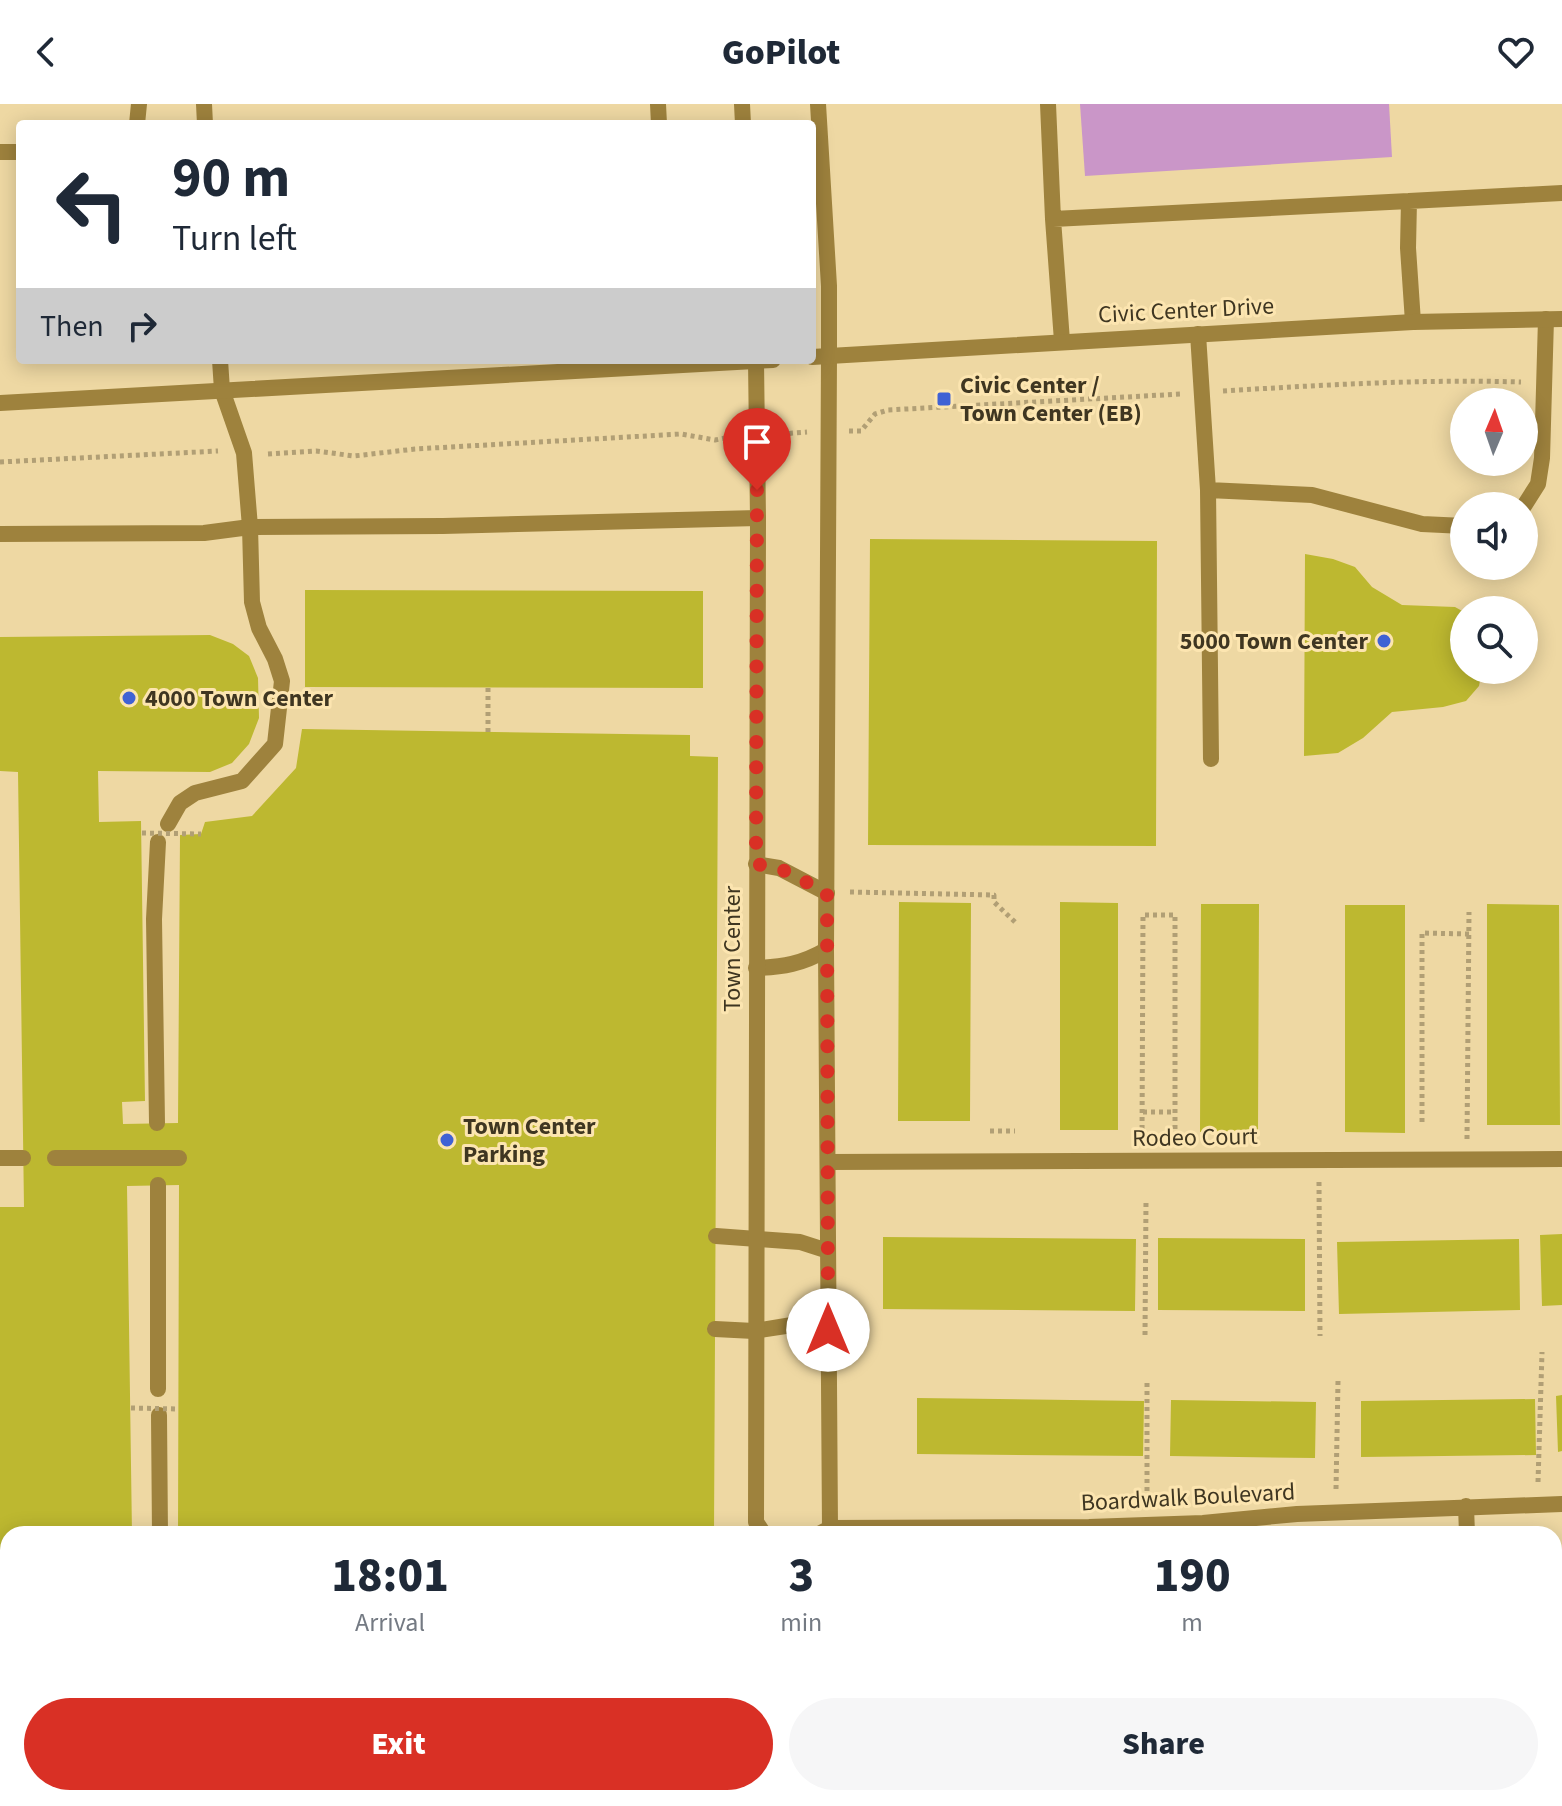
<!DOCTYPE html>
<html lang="en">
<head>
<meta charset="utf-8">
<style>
	body { margin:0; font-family:"Source Sans 3",sans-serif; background:#f6f6f7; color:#1f2937; height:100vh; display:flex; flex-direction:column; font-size:30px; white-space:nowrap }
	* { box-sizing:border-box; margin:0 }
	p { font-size:26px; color:#747a83 }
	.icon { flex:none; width:44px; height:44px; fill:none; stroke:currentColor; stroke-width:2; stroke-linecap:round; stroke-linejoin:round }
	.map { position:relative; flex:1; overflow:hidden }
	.details { position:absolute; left:0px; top:1422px; width:1562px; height:280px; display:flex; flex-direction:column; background:#fff; border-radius:24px 24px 0 0; box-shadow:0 4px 20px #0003 }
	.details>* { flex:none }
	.guide { position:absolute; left:16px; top:16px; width:800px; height:244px; border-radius:8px; box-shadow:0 4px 20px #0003; background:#fff; color:#1f2937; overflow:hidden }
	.needle { width:52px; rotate:2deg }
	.fabs { position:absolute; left:1450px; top:284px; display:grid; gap:16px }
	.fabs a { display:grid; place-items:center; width:88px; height:88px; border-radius:50%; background:#fff; box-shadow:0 4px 20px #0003; font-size:40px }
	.pin { position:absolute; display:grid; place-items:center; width:68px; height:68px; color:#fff; margin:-82px -34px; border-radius:50% 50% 50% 0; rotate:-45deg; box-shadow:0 0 8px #0007 }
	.pin .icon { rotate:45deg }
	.me { position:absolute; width:88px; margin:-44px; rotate:0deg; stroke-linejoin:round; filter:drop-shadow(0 0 6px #0008) }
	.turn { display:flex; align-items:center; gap:28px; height:168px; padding:0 24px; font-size:36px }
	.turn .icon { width:104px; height:104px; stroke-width:2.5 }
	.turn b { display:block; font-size:56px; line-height:68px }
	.then { display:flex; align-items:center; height:76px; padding:0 24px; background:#0003; gap:16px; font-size:30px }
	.eta { display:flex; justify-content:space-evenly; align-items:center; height:136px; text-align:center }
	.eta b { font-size:48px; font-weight:800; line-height:56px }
	.action { display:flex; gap:16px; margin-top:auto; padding:16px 24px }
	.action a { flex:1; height:92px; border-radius:48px; background:#d93025; color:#fff; font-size:32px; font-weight:800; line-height:92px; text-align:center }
	.action a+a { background:#f6f6f7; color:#1f2937 }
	header { display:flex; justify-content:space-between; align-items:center; height:104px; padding:0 24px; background:#fff; font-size:36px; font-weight:800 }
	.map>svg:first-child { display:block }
</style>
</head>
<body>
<header><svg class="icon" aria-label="back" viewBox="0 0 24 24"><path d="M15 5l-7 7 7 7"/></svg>GoPilot<svg class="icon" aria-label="heart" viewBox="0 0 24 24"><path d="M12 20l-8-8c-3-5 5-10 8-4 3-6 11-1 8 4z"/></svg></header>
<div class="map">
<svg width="1562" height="1702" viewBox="0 0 1562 1702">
	<rect width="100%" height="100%" fill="#eed8a3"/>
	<!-- green -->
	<path fill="#ca96c8" d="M1080,0H1389L1392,53L1085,72Z"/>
	<!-- building -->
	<path fill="#bdb830" d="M870,435L1157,437L1156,742L868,741Z
		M1305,450L1333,455L1355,463L1372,483L1402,501L1455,503L1464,508V566H1482L1479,582L1466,597L1443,603L1392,608L1363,634L1338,649L1304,652Z
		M305,486L703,487V584L305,583Z
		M210,531L233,540L249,552L258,574L259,614L249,640L232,659L210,668L98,667L99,718L141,717L145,997L122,998L123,1020L178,1019L180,731L201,730L205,718L252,712L296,664L302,625L690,631V652L718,653L714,1429H178L179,1081L127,1082L132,1430H8V1503H0V1103H24L18,668L0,667V533Z
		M899,798L971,799L970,1017H898Z
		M1060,798L1118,799V1026H1060Z
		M1201,800H1259L1258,1028H1200Z
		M1487,800L1559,801L1560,1021H1487Z
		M1345,801H1405V1029L1345,1028Z
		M1562,1130V1201L1542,1202L1540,1131Z
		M883,1133L1136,1135L1135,1207L883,1205Z
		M1158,1134L1305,1135V1207L1158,1206Z
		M1519,1135L1520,1206L1339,1210L1337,1138Z
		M1562,1291V1347L1558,1348L1556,1292Z
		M917,1294L1144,1297L1143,1352L917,1350Z
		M1535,1295L1536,1351L1361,1353V1297Z
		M1171,1296L1316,1298L1315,1354L1170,1352Z
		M1554,1559H1562V1619H1554Z
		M8,1566V1694H172V1702H0V1574Z
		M218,1694H893L892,1702H218Z"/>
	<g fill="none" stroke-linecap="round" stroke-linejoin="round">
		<!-- path -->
		<path stroke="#b19f75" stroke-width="5" stroke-dasharray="4 4" stroke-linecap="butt" d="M1223,287C1323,281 1422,275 1521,278
			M849,327H861L875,310L888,306L1181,290
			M781,330L807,328
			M268,350L316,347L354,352L415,345L681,330L715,336L735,332
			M0,358L218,347
			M488,628V583
			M850,788L994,791V798L1015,818
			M1143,1008H1175
			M1422,1018V829L1469,830
			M990,1027H1015
			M1142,1033L1143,811H1175V1035
			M1467,1035L1469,808
			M1319,1078L1320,1232
			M1145,1231L1146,1096
			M1538,1378L1542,1248
			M1336,1385L1338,1277
			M1147,1395V1276"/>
		<!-- service -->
		<path stroke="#9e823d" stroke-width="16" d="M204,0L205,20
			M658,0L659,20
			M1048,0L1053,115
			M137,20L139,0
			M0,48H20
			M1409,97L1562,89
			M1198,230L1208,386L1211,655
			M1062,237L1053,115L1409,97L1408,144L1413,218
			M1208,386L1312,391L1422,420L1464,422
			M1524,402L1538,380L1542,354L1546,215
			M0,430L204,429L250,423L443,422L758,414
			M168,720L180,699L195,689L242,677L275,640L282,577L275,555L259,524L252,498L250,423L244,349L222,286L220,256
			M756,760L779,764L827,789
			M756,864C783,863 802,860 826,846
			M157,1019L154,815L158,738
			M0,1054H23
			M55,1054H179
			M158,1081V1285
			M716,1132L800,1138L828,1147
			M715,1225L754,1227L792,1221L828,1202
			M159,1311L160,1430
			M195,1702V1694"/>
		<!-- minor -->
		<path stroke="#9e823d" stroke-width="16" d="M829,252L826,846L830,1424
			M756,257L758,414L756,1418L764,1430
			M828,1058L1562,1055
			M1466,1402L1467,1430
			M819,1430L830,1424L1089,1423L1203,1419L1297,1410L1562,1400
			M1554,1467L1562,1466
			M1065,1694V1702
			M1119,1694V1702
			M1471,1702V1694"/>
		<!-- tertiary -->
		<path stroke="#9e823d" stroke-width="16" d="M742,0L743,20
			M818,0L829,182V252
			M812,253L1413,218L1562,215
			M0,299L773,256"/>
		<!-- path-bridge -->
		<path stroke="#b19f75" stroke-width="5" stroke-dasharray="4 4" stroke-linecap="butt" d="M142,729L201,730
			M131,1304L178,1305"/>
	</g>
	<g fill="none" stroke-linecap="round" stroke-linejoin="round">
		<!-- route -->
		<path stroke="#d93025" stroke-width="14" stroke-dasharray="0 25.2" d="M757,386L756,760L779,764L827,789L828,1226"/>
	</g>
	<!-- markers -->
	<g fill="#4062d4" stroke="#fce5b0" stroke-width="3">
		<rect x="936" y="287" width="16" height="16" rx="4"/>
		<circle cx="1384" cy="537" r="8"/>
		<circle cx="129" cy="594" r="8"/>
		<circle cx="447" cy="1036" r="8"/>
	</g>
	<g text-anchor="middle" stroke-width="6" stroke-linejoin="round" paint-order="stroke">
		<!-- street labels -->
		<g font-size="24" fill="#3f3621" stroke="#fce5b0">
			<text transform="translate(1186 206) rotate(-3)" y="8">Civic Center Drive</text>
			<text transform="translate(732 845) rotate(-90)" y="8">Town Center</text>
			<text transform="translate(1195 1033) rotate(-1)" y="8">Rodeo Court</text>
			<text transform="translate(1188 1393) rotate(-3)" y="8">Boardwalk Boulevard</text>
		</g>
		<!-- poi labels -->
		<g font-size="24" font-weight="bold" fill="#3f3621" stroke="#fce5b0" text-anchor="start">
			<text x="960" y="289">Civic Center /<tspan x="960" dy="28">Town Center (EB)</tspan></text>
			<text x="1368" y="545" text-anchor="end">5000 Town Center</text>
			<text x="145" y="602">4000 Town Center</text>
			<text x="463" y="1030">Town Center<tspan x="463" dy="28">Parking</tspan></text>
		</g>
	</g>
</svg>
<div class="fabs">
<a><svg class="needle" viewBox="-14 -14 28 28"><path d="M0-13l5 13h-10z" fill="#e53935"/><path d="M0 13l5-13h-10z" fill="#747a83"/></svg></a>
<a><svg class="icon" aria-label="sound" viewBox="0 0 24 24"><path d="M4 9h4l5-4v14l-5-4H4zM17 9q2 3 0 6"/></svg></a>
<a><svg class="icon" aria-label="search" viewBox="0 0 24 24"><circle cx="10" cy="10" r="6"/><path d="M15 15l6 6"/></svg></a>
</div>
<div class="pin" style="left:757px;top:386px;background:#d93025"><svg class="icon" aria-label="arrive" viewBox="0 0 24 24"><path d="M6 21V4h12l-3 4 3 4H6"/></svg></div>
<svg class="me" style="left:828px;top:1226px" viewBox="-20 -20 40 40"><circle r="19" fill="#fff"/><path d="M0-13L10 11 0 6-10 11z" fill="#d93025"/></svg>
<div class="guide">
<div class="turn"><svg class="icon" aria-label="left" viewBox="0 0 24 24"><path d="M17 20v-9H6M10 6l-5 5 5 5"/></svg><div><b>90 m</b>Turn left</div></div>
<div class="then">Then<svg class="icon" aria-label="right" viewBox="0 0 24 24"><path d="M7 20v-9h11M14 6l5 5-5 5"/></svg></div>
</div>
<section class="details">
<div class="eta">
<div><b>18:01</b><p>Arrival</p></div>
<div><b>3</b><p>min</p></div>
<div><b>190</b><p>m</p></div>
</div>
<div class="action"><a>Exit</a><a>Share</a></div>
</section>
</div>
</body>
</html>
